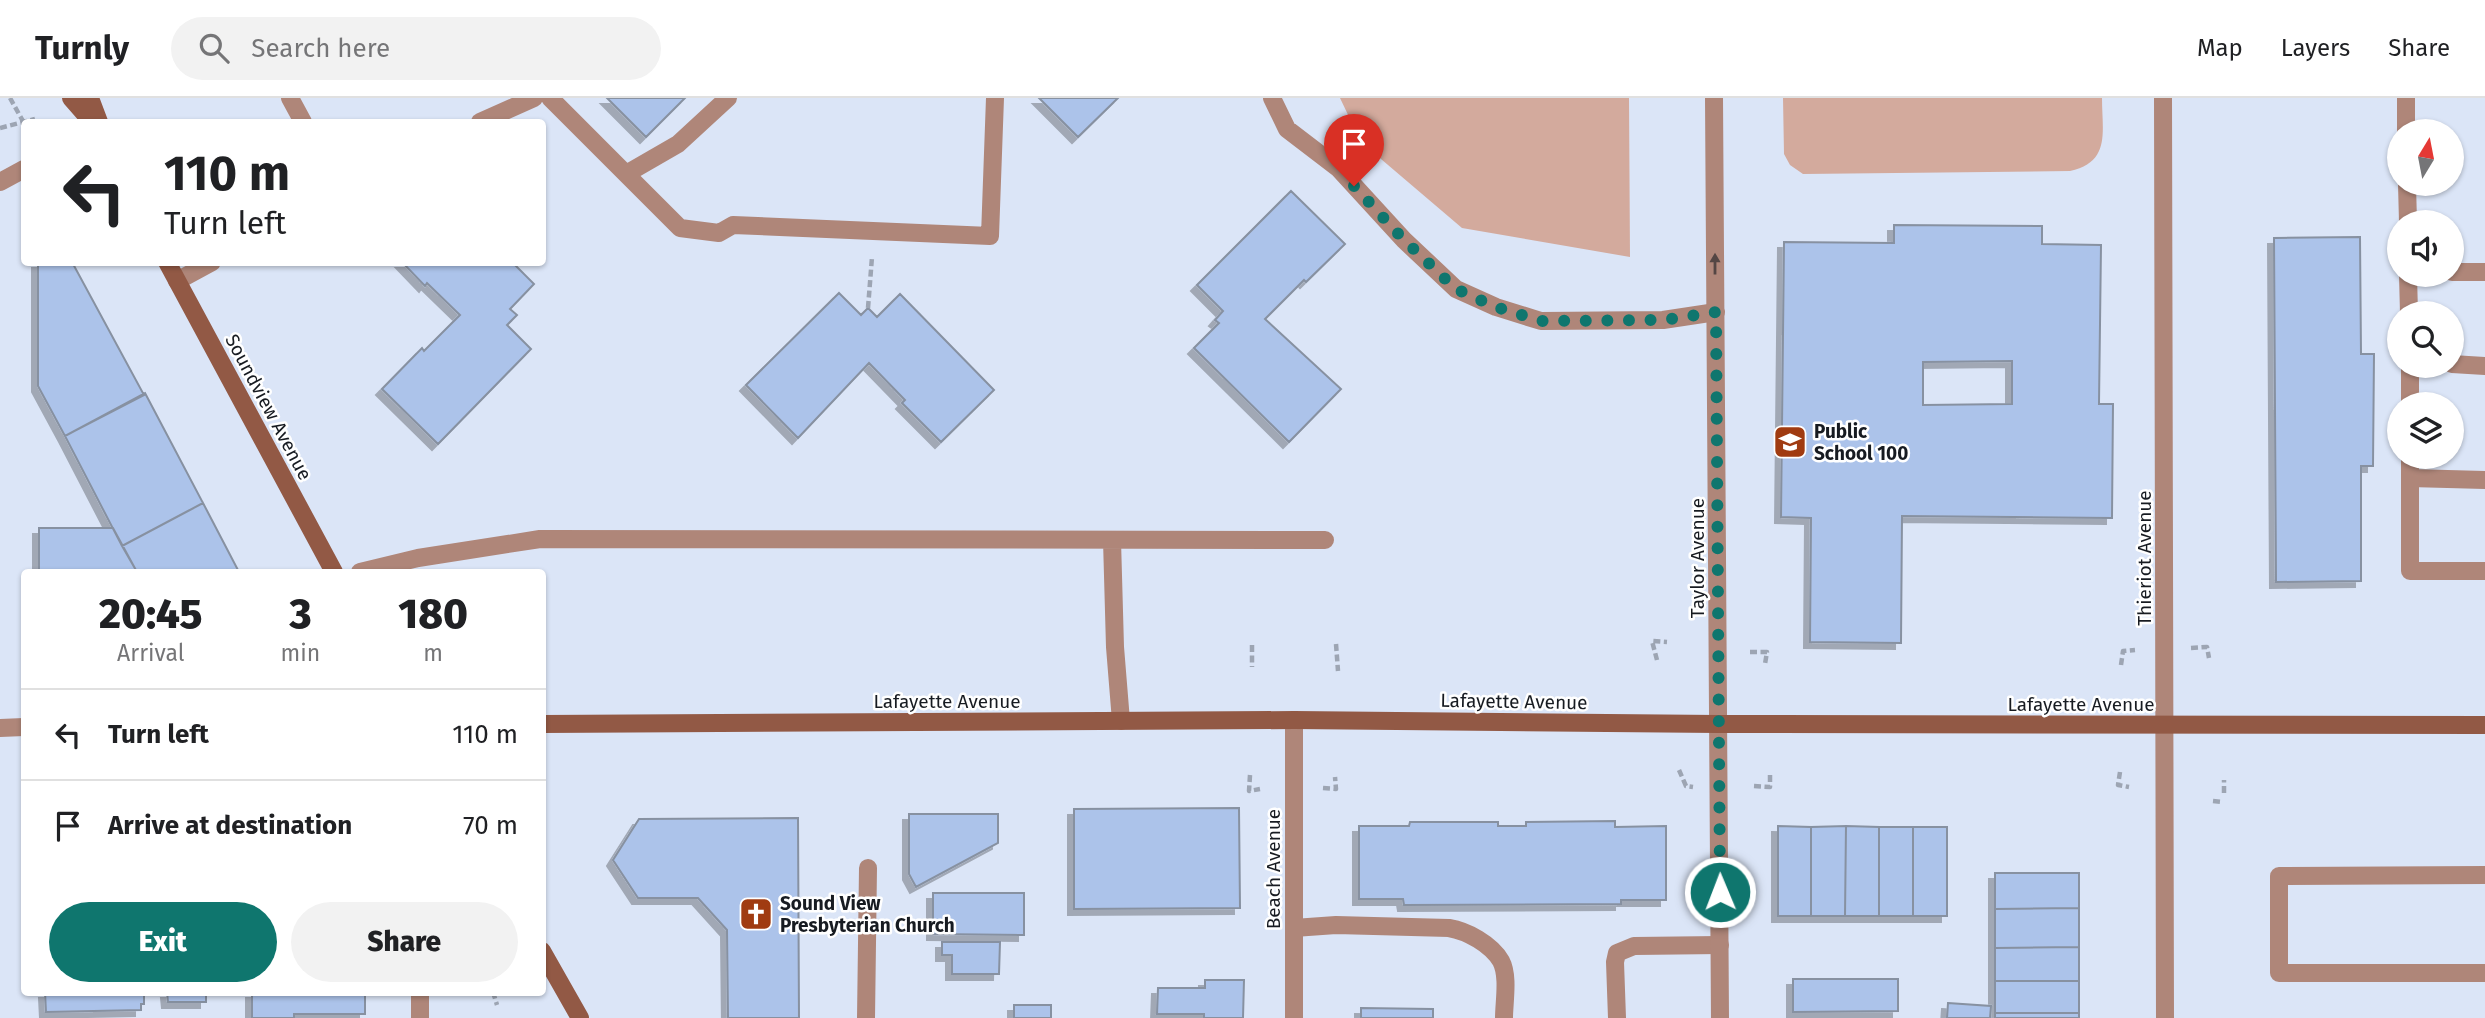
<!DOCTYPE html>
<html lang="en">
<head>
<meta charset="utf-8">
<style>
	body { margin:0; font-family:"Fira Sans",sans-serif; background:#f2f2f2; color:#202124; height:100vh; display:flex; flex-direction:column; font-size:26px; white-space:nowrap }
	* { box-sizing:border-box; margin:0 }
	p { font-size:23px; color:#757577 }
	.icon { flex:none; width:38px; height:38px; fill:none; stroke:currentColor; stroke-width:2; stroke-linecap:round; stroke-linejoin:round }
	.map { position:relative; flex:1; overflow:hidden }
	.panel { position:absolute; left:21px; top:471px; width:525px; height:427px; display:flex; flex-direction:column; background:#fff; border-radius:7px; box-shadow:0 2px 5px #0004 }
	.panel>* { flex:none }
	.hud { position:absolute; left:21px; top:21px; width:525px; height:147px; border-radius:7px; box-shadow:0 2px 5px #0004; background:#fff; color:#202124; overflow:hidden }
	.needle { width:46px; rotate:10deg }
	.controls { position:absolute; left:2387px; top:21px; display:grid; gap:14px }
	.controls a { display:grid; place-items:center; width:77px; height:77px; border-radius:50%; background:#fff; box-shadow:0 2px 5px #0004; font-size:35px }
	.pin { position:absolute; display:grid; place-items:center; width:60px; height:60px; color:#fff; margin:-72px -30px; border-radius:50% 50% 50% 0; rotate:-45deg; box-shadow:0 0 7px #0007 }
	.pin .icon { rotate:45deg }
	.me { position:absolute; width:77px; margin:-38px; rotate:359deg; stroke-linejoin:round; filter:drop-shadow(0 0 5px #0008) }
	.turn { display:flex; align-items:center; gap:24px; height:147px; padding:0 28px; font-size:32px }
	.turn .icon { width:91px; height:91px; stroke-width:2.5 }
	.turn b { display:block; font-size:49px; line-height:60px }
	.eta { display:flex; justify-content:space-evenly; align-items:center; height:119px; text-align:center }
	.eta b { font-size:42px; font-weight:800; line-height:49px }
	.button { display:flex; gap:14px; margin-top:auto; padding:14px 28px }
	.button a { flex:1; height:80px; border-radius:42px; background:#0f766e; color:#fff; font-size:28px; font-weight:800; line-height:80px; text-align:center }
	.button a+a { background:#f2f2f2; color:#202124 }
	ul { padding:0; list-style:none }
	li { display:flex; align-items:center; gap:21px; height:91px; padding:0 28px; border-top:2px solid #e0e0e0 }
	li div { flex:1 }
	li b { display:block; font-size:26px }
	li em { font-style:normal }
	header { display:flex; align-items:center; gap:42px; box-sizing:border-box; height:98px; padding:0 35px; background:#fff; border-bottom:2px solid #e0e0e0 }
	header strong { font-size:33px }
	nav { display:flex; gap:38px; margin-inline-start:auto; font-size:24px }
	.search { width:490px; height:63px; background:#f2f2f2; display:flex; align-items:center; gap:18px; box-sizing:border-box; padding:0 24px; border-radius:38px; color:#757577; font-size:26px }
	.map>svg:first-child { display:block }
</style>
</head>
<body>
<header>
<strong>Turnly</strong>
<div class="search"><svg class="icon" aria-label="search" viewBox="0 0 24 24"><circle cx="10" cy="10" r="6"/><path d="M15 15l6 6"/></svg>Search here</div>
<nav><a>Map</a><a>Layers</a><a>Share</a></nav>
</header>
<div class="map">
<svg width="2485" height="920" viewBox="0 0 2485 920">
	<defs>
		<filter id="shadow"><feDropShadow dx="-6" dy="6" stdDeviation="0" flood-color="#0004"/></filter>
	</defs>
	<rect width="100%" height="100%" fill="#dbe5f7"/>
	<!-- pitch -->
	<path fill="#d3aa9d" d="M1340,0H1629L1630,159L1462,130L1361,44Z
		M1783,0H2102C2102,34 2111,64 2070,73L1803,76L1790,67L1784,56Z"/>
	<!-- building -->
	<path fill="#acc3ea" stroke="#8791a1" stroke-width="2" fill-rule="evenodd" filter="url(#shadow)" d="M607,0H685L646,39Z
		M1039,0H1118L1078,39Z
		M1291,93L1345,146L1306,184L1304,182L1265,221L1341,291L1289,344L1194,250L1219,225L1215,222L1223,213L1197,187Z
		M1894,127L2042,128V146L2101,147L2099,306H2113L2112,420L1902,418L1901,545L1810,544L1811,420L1781,419L1784,144L1894,145ZM2012,263V306L1923,307V264Z
		M2360,139L2361,256H2374L2373,368H2361V483L2276,484L2274,140Z
		M38,164H72L144,297L65,338L38,288Z
		M402,164H512L534,186L510,211L517,217L507,227L531,251L438,346L382,291L422,250L424,253L460,217L427,185L425,188Z
		M839,195L861,217L868,210L877,219L900,196L994,292L941,344L902,305L905,302L869,265L798,340L746,287Z
		M145,295L203,405L122,448L65,338Z
		M203,405L239,474H137L122,448Z
		M39,430H113L137,474H39Z
		M1239,710L1240,810L1074,811V711Z
		M909,716H998V745L916,789L909,776Z
		M798,720L799,920H728L727,832L698,800H638L613,762L639,721Z
		M1615,723V729L1666,728V802H1621V806L1404,807L1403,801H1359V728H1409L1410,724H1498V728H1526V724Z
		M1778,728L1811,729V818H1778Z
		M1846,728L1845,818H1811V729Z
		M1846,728L1879,729V818H1845Z
		M1879,729H1913V818H1879Z
		M1913,729H1947V818H1913Z
		M1995,775H2079V810L1995,811Z
		M933,795H1024V837L933,836Z
		M2079,810V849L1995,850V811Z
		M942,844H1000L999,876H952V857H942Z
		M2079,849V883H1995V850Z
		M1793,881H1898V913L1793,914Z
		M1205,882H1244L1243,920H1204V916H1157L1158,890H1205Z
		M1995,883H2079V915H1995Z
		M45,894H135V896H144V906H141V912L46,914Z
		M167,894H206V904H168Z
		M252,894H365V916H294V920H252Z
		M1948,905L1991,908L1990,920H1947Z
		M1014,907H1051V920H1014Z
		M1361,910L1433,911V920H1361Z
		M1995,915H2079V920H1995Z"/>
	<g fill="none" stroke-linecap="round" stroke-linejoin="round">
		<!-- path -->
		<path stroke="#9da5b3" stroke-width="4.5" stroke-dasharray="7 3.5" stroke-linecap="butt" d="M10,0L24,25
			M0,30L35,21
			M868,210L872,159
			M1336,546L1338,573
			M1252,547V569
			M2191,550L2207,549L2209,560
			M1750,554H1767L1765,566
			M1657,562L1652,543L1667,544
			M2121,567L2123,553L2135,552
			M1679,672L1686,688L1693,689
			M2120,674L2118,687L2129,689
			M1250,677L1249,693L1260,691
			M1754,688L1770,689V674
			M1323,690L1336,691L1335,679
			M2224,695V682
			M2213,703L2223,704
			M493,894L497,907"/>
		<!-- lane -->
		<path stroke="#af8679" stroke-width="18" d="M290,0L303,24
			M550,0L626,76L678,46L728,0
			M1272,0L1287,31L1338,70L1404,142L1456,191L1496,209L1541,223L1663,222L1716,214
			M2406,0V33
			M480,24L534,0
			M626,76L680,130L719,135L733,127L990,138L995,0
			M2407,86L2408,124
			M2452,174H2485
			M2408,177L2409,215
			M177,183L212,164
			M2452,266L2485,268
			M2410,268V306
			M2410,359V473H2485
			M2410,380L2485,382
			M1112,442L1115,549L1121,623
			M360,474L418,460L540,441L1325,442
			M2485,777L2279,778V875H2485
			M1294,830L1336,827L1449,830C1467,833 1491,846 1501,863C1509,878 1504,904 1504,920
			M1617,920L1615,864L1617,855L1634,848L1720,847"/>
		<!-- street -->
		<path stroke="#af8679" stroke-width="18" d="M1714,0L1720,920
			M2163,0L2165,920
			M0,84L24,71
			M0,630L24,629
			M420,894V920
			M866,920L868,770
			M1294,920V622"/>
		<!-- secondary -->
		<path stroke="#925945" stroke-width="18" d="M71,0L92,24
			M90,0L99,24
			M167,164L334,474
			M542,626L1294,622L1718,626L2485,627
			M542,853L580,920"/>
	</g>
	<!-- one-way arrows -->
	<defs><path id="oneway-solid" d="M-6-.8H1V-3.2L6.5 0L1 3.2V.8H-6Z" transform="scale(1.75)"/></defs>
	<use fill="#544644" href="#oneway-solid" transform="translate(1715 166) rotate(-90)"/>
	<g fill="none" stroke-linecap="round" stroke-linejoin="round">
		<!-- route -->
		<path stroke="#0f766e" stroke-width="12" stroke-dasharray="0 21.6" d="M1354,88L1404,142L1456,191L1496,209L1541,223L1663,222L1716,214L1720,794"/>
	</g>
	<!-- icons -->
	<defs>
		<symbol id="school-square" viewBox="-11 -11 22 22"><rect x="-9" y="-9" width="18" height="18" rx="4" fill="#a03b11" stroke="#fff"/><path d="M0-5L7-2L0 1L-7-2ZM-4 1L0 2.5L4 1V4Q0 6-4 4Z" fill="#fff"/></symbol>
		<symbol id="church-square" viewBox="-11 -11 22 22"><rect x="-9" y="-9" width="18" height="18" rx="4" fill="#a03b11" stroke="#fff"/><path d="M-1.2-6h2.4v3.5h3.3v2.4h-3.3V6h-2.4V-.1h-3.3v-2.4h3.3Z" fill="#fff"/></symbol>
	</defs>
	<g fill-rule="evenodd">
		<use href="#school-square" x="1771" y="325" width="38" height="38"/>
		<use href="#church-square" x="737" y="797" width="38" height="38"/>
	</g>
	<g text-anchor="middle" stroke-width="5" stroke-linejoin="round" paint-order="stroke">
		<!-- street labels -->
		<g font-size="19" fill="#171b21" stroke="#fff">
			<text transform="translate(269 309) rotate(62)" y="7">Soundview Avenue</text>
			<text transform="translate(1697 460) rotate(-90)" y="7">Taylor Avenue</text>
			<text transform="translate(2144 460) rotate(-90)" y="7">Thieriot Avenue</text>
			<text x="947" y="610">Lafayette Avenue</text>
			<text transform="translate(1514 603) rotate(1)" y="7">Lafayette Avenue</text>
			<text x="2081" y="613">Lafayette Avenue</text>
			<text transform="translate(1273 771) rotate(-90)" y="7">Beach Avenue</text>
		</g>
		<!-- poi labels -->
		<g font-size="19" font-weight="bold" fill="#171b21" stroke="#fff" text-anchor="start">
			<text x="1814" y="340">Public<tspan x="1814" dy="22">School 100</tspan></text>
			<text x="780" y="812">Sound View<tspan x="780" dy="22">Presbyterian Church</tspan></text>
		</g>
	</g>
</svg>
<div class="controls">
<a><svg class="needle" viewBox="-14 -14 28 28"><path d="M0-13l5 13h-10z" fill="#e53935"/><path d="M0 13l5-13h-10z" fill="#757577"/></svg></a>
<a><svg class="icon" aria-label="sound" viewBox="0 0 24 24"><path d="M4 9h4l5-4v14l-5-4H4zM17 9q2 3 0 6"/></svg></a>
<a><svg class="icon" aria-label="search" viewBox="0 0 24 24"><circle cx="10" cy="10" r="6"/><path d="M15 15l6 6"/></svg></a>
<a><svg class="icon" aria-label="layers" viewBox="0 0 24 24"><path d="M12 4l9 5-9 5-9-5zM3 14l9 5 9-5"/></svg></a>
</div>
<div class="pin" style="left:1354px;top:88px;background:#d93025"><svg class="icon" aria-label="arrive" viewBox="0 0 24 24"><path d="M6 21V4h12l-3 4 3 4H6"/></svg></div>
<svg class="me" style="left:1720px;top:794px" viewBox="-20 -20 40 40"><circle r="17" fill="#0f766e" stroke="#fff" stroke-width="3"/><path d="M0-11L8 9 0 5-8 9z" fill="#fff"/></svg>
<div class="hud">
<div class="turn"><svg class="icon" aria-label="left" viewBox="0 0 24 24"><path d="M17 20v-9H6M10 6l-5 5 5 5"/></svg><div><b>110 m</b>Turn left</div></div>
</div>
<section class="panel">
<div class="eta">
<div><b>20:45</b><p>Arrival</p></div>
<div><b>3</b><p>min</p></div>
<div><b>180</b><p>m</p></div>
</div>
<ul>
<li><svg class="icon" aria-label="left" viewBox="0 0 24 24"><path d="M17 20v-9H6M10 6l-5 5 5 5"/></svg><div><b>Turn left</b></div><em>110 m</em></li>
<li><svg class="icon" aria-label="arrive" viewBox="0 0 24 24"><path d="M6 21V4h12l-3 4 3 4H6"/></svg><div><b>Arrive at destination</b></div><em>70 m</em></li>
</ul>
<div class="button"><a>Exit</a><a>Share</a></div>
</section>
</div>
</body>
</html>
